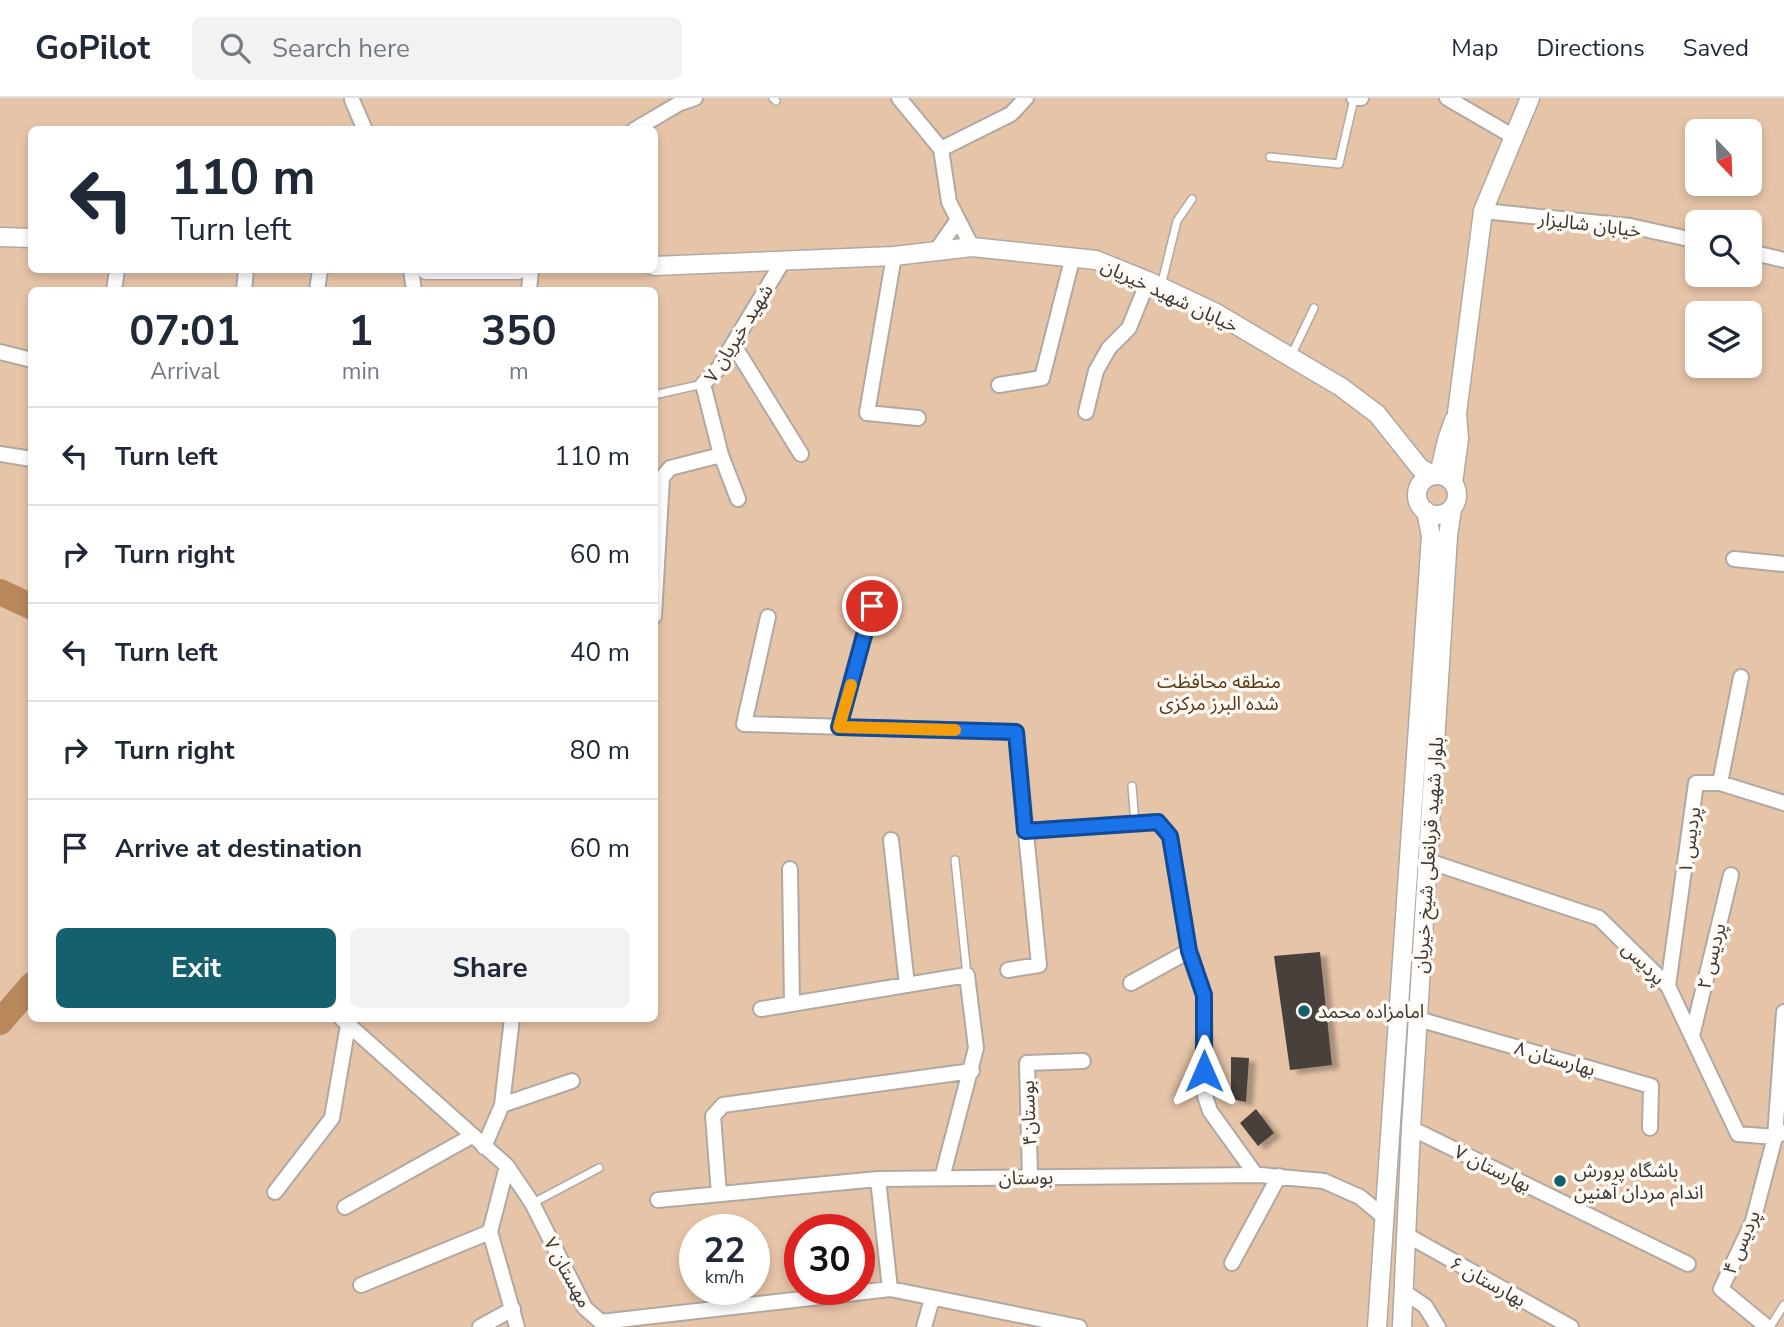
<!DOCTYPE html>
<html lang="en">
<head>
<meta charset="utf-8">
<style>
	body { margin:0; font-family:"Nunito Sans","Noto Sans Arabic",sans-serif; background:#f2f2f3; color:#1f2937; height:100vh; display:flex; flex-direction:column; font-size:26px; white-space:nowrap }
	* { box-sizing:border-box; margin:0 }
	p { font-size:23px; color:#747a83 }
	.icon { flex:none; width:38px; height:38px; fill:none; stroke:currentColor; stroke-width:2; stroke-linecap:round; stroke-linejoin:round }
	.map { position:relative; flex:1; overflow:hidden }
	.panel { position:absolute; left:28px; top:189px; width:630px; height:735px; display:flex; flex-direction:column; background:#fff; border-radius:10px; box-shadow:0 4px 10px #0003 }
	.panel>* { flex:none }
	.top-card { position:absolute; left:28px; top:28px; width:630px; height:147px; border-radius:10px; box-shadow:0 4px 10px #0003; background:#fff; color:#1f2937; overflow:hidden }
	.needle { width:46px; rotate:157deg }
	.buttons { position:absolute; left:1685px; top:21px; display:grid; gap:14px }
	.buttons a { display:grid; place-items:center; width:77px; height:77px; border-radius:10px; background:#fff; box-shadow:0 4px 10px #0003; font-size:35px }
	.speed { position:absolute; left:679px; top:1116px; display:flex; gap:14px; font-size:35px; font-weight:700; text-align:center }
	.speed>* { display:grid; place-content:center; width:91px; height:91px; border-radius:50%; background:#fff; box-shadow:0 4px 10px #0003; line-height:1 }
	.speed small { font-size:18px; font-weight:400 }
	.speed .limit { border:10px solid #d22; background:#fff; color:#111 }
	.pin { position:absolute; display:grid; place-items:center; width:60px; height:60px; color:#fff; margin:-30px; border:4px solid #fff; border-radius:50%; box-shadow:0 2px 7px #0007 }
	.me { position:absolute; width:77px; margin:-38px; rotate:0deg; stroke-linejoin:round; filter:drop-shadow(0 0 5px #0008) }
	.turn { display:flex; align-items:center; gap:24px; height:147px; padding:0 28px; font-size:32px }
	.turn .icon { width:91px; height:91px; stroke-width:2.5 }
	.turn b { display:block; font-size:49px; line-height:60px }
	.eta { display:flex; justify-content:space-evenly; align-items:center; height:119px; text-align:center }
	.eta b { font-size:42px; font-weight:700; line-height:49px }
	.primary-button { display:flex; gap:14px; margin-top:auto; padding:14px 28px }
	.primary-button a { flex:1; height:80px; border-radius:10px; background:#15606d; color:#fff; font-size:28px; font-weight:700; line-height:80px; text-align:center }
	.primary-button a+a { background:#f2f2f3; color:#1f2937 }
	ul { padding:0; list-style:none }
	li { display:flex; align-items:center; gap:21px; height:98px; padding:0 28px; border-top:2px solid #e0e1e3 }
	li div { flex:1 }
	li b { display:block; font-size:26px }
	li em { font-style:normal }
	header { display:flex; align-items:center; gap:42px; box-sizing:border-box; height:98px; padding:0 35px; background:#fff; border-bottom:2px solid #e0e1e3 }
	header strong { font-size:33px }
	nav { display:flex; gap:38px; margin-inline-start:auto; font-size:24px }
	.search { width:490px; height:63px; background:#f2f2f3; display:flex; align-items:center; gap:18px; box-sizing:border-box; padding:0 24px; border-radius:10px; color:#747a83; font-size:26px }
	.map>svg:first-child { display:block }
</style>
</head>
<body>
<header>
<strong>GoPilot</strong>
<div class="search"><svg class="icon" aria-label="search" viewBox="0 0 24 24"><circle cx="10" cy="10" r="6"/><path d="M15 15l6 6"/></svg>Search here</div>
<nav><a>Map</a><a>Directions</a><a>Saved</a></nav>
</header>
<div class="map">
<svg width="1784" height="1229" viewBox="0 0 1784 1229">
	<defs>
		<filter id="shadow"><feDropShadow dx="7" dy="4" stdDeviation="2" flood-color="#0004"/></filter>
	</defs>
	<rect width="100%" height="100%" fill="#f4ebe3"/>
	<!-- green -->
	<path fill="#e6c4a8" fill-rule="evenodd" d="M0,0H1784V1229H0ZM32,32H654V172H32ZM1698,33H1750V86H1698ZM1698,124H1750V177H1698ZM32,192H654V920H32ZM1698,215H1750V268H1698ZM695,1132H754V1192H695ZM800,1132H859V1192H800Z"/>
	<g fill="none" stroke-linecap="round" stroke-linejoin="round">
		<!-- river -->
		<path stroke="#b8885c" stroke-width="26" d="M0,494L32,509
			M0,924L32,887"/>
	</g>
	<!-- building -->
	<path fill="#47403a" filter="url(#shadow)" d="M1320,854L1332,967L1290,972L1274,858Z
		M1231,959L1249,960L1246,1004L1231,1001Z
		M1256,1011L1274,1035L1258,1048L1240,1025Z"/>
	<g fill="none" stroke-linecap="round" stroke-linejoin="round">
		<defs>
			<path id="service" d="M773,0L776,3
				M1270,59L1339,66L1354,1
				M1161,188L1177,123L1192,101
				M1291,258L1314,210
				M654,297L703,286
				M1132,688L1135,725
				M955,762L967,877
				M533,1105L599,1070
				M1770,1229L1784,1207"/>
			<path id="minor" d="M899,0L941,51L949,104L972,149
				M1354,0H1361
				M1447,0L1514,39
				M352,2L365,32
				M634,32L680,5L695,0
				M941,51L1011,16L1026,0
				M1483,113L1630,128L1698,143
				M936,153L957,123
				M1750,154L1784,162
				M894,158L867,315L918,320
				M411,172L414,192
				M114,192L117,172
				M244,192L246,172
				M317,192L320,172
				M529,192L531,172
				M733,246L801,356
				M0,254L32,262
				M999,287L1042,280L1073,158
				M1086,314L1096,273L1109,250L1129,230L1148,183
				M0,356L32,361
				M721,357L738,401
				M1734,461L1784,466
				M654,518L662,380L670,370L721,357L703,286L718,271L783,163
				M768,519L744,626L1016,634L1039,867L1008,872
				M839,629L872,508
				M1720,685L1741,579
				M1025,733L1158,724L1170,739L1189,853L1204,897L1205,998L1210,1013L1256,1077
				M891,742L907,887
				M1428,763L1599,820L1668,888L1738,1036L1775,1039L1784,1034
				M790,771L792,906
				M1131,885L1189,853
				M1668,888L1696,685H1720L1784,705
				M761,911L967,877L976,950L942,1080
				M341,920L507,1068L532,1105L585,1210L601,1224L890,1191L1079,1229
				M1418,921L1651,988L1650,1030
				M1692,938L1731,777
				M502,1007L572,983
				M1411,1030L1688,1166
				M484,1049L502,1007L512,920
				M507,1068L490,1134L517,1229
				M1030,1079L1027,965L1083,963
				M878,1081L890,1191
				M275,1094L332,1020L348,927
				M719,1096L713,1018L723,1007L972,973
				M658,1102L878,1081L1260,1077L1324,1083L1360,1099L1384,1119
				M345,1109L472,1038
				M1405,1136L1571,1229
				M1232,1165L1279,1078
				M361,1187L490,1134
				M1403,1193L1425,1208L1438,1229
				M480,1229L513,1211
				M924,1229L932,1201
				M1767,1229L1721,1191L1753,1123L1775,1039L1784,914"/>
			<path id="tertiary" d="M0,139L32,140
				M654,168L894,158L972,149L1096,162L1148,183L1216,215L1341,289L1377,316L1420,370L1433,377
				M426,172H518
				M1439,377L1447,342L1454,322
				M1417 397a20 20 0 1 1 40 0a20 20 0 1 1-40 0Z
				M1453,385L1459,341L1457,315L1483,113L1530,0
				M1377,1229L1431,438L1426,413
				M1402,1229L1411,1030L1448,438L1452,411"/>
		</defs>
		<!-- service casing -->
		<use href="#service" stroke="#b1a8a1" stroke-width="10"/>
		<!-- minor casing -->
		<use href="#minor" stroke="#b1a8a1" stroke-width="18"/>
		<!-- tertiary casing -->
		<use href="#tertiary" stroke="#b1a8a1" stroke-width="21"/>
		<!-- service -->
		<use href="#service" stroke="#fff" stroke-width="7"/>
		<!-- minor -->
		<use href="#minor" stroke="#fff" stroke-width="14"/>
		<!-- tertiary -->
		<use href="#tertiary" stroke="#fff" stroke-width="18"/>
	</g>
	<g fill="none" stroke-linecap="round" stroke-linejoin="round">
		<defs>
			<path id="route" d="M872,508L839,629L1016,634L1025,733L1158,724L1170,738L1189,853L1204,897V973"/>
		</defs>
		<!-- route casing -->
		<use href="#route" stroke="#114b97" stroke-width="18"/>
		<!-- route -->
		<use href="#route" stroke="#1a73e8" stroke-width="12"/>
		<!-- slow -->
		<path stroke="#f59e0b" stroke-width="12" d="M851,587L839,629L955,632"/>
	</g>
	<!-- markers -->
	<g fill="#15606d" stroke="#fff9f4" stroke-width="2.5">
		<circle cx="1304" cy="913" r="7"/>
		<circle cx="1560" cy="1083" r="7"/>
	</g>
	<g text-anchor="middle" stroke-width="7" stroke-linejoin="round" paint-order="stroke">
		<!-- street labels -->
		<g font-size="19" fill="#3a3734" stroke="#fff9f4">
			<text transform="translate(1590 126) rotate(7)" y="7">خیابان شالیزار</text>
			<text transform="translate(1170 197) rotate(25)" y="7">خیابان شهید خیریان</text>
			<text transform="translate(738 235) rotate(-58)" y="7">شهید خیریان ۷</text>
			<text transform="translate(1689 742) rotate(-82)" y="7">پردیس ۱</text>
			<text transform="translate(1428 757) rotate(-86)" y="7">بلوار شهید قربانعلی شیخ خیریان</text>
			<text transform="translate(1711 858) rotate(-76)" y="7">پردیس ۲</text>
			<text transform="translate(1644 865) rotate(45)" y="7">پردیس</text>
			<text transform="translate(1555 960) rotate(16)" y="7">بهارستان ۸</text>
			<text transform="translate(1028 1015) rotate(-92)" y="7">بوستان۴</text>
			<text transform="translate(1493 1070) rotate(26)" y="7">بهارستان ۷</text>
			<text transform="translate(1026 1079) rotate(-1)" y="7">بوستان</text>
			<text transform="translate(1741 1144) rotate(-67)" y="7">پردیس ۴</text>
			<text transform="translate(568 1174) rotate(61)" y="7">مهستان ۷</text>
			<text transform="translate(1488 1183) rotate(29)" y="7">بهارستان ۶</text>
		</g>
		<!-- park labels -->
		<g font-size="19" fill="#593715" stroke="#fff9f4">
			<text x="1219" y="590">منطقه محافظت<tspan x="1219" dy="22">شده البرز مرکزی</tspan></text>
		</g>
		<!-- poi labels -->
		<g font-size="19" fill="#3a3734" stroke="#fff9f4" text-anchor="start">
			<text x="1318" y="920">امامزاده محمد</text>
			<text x="1574" y="1079">باشگاه پرورش<tspan x="1574" dy="22">اندام مردان آهنین</tspan></text>
		</g>
	</g>
</svg>
<div class="buttons">
<a><svg class="needle" viewBox="-14 -14 28 28"><path d="M0-13l5 13h-10z" fill="#e53935"/><path d="M0 13l5-13h-10z" fill="#747a83"/></svg></a>
<a><svg class="icon" aria-label="search" viewBox="0 0 24 24"><circle cx="10" cy="10" r="6"/><path d="M15 15l6 6"/></svg></a>
<a><svg class="icon" aria-label="layers" viewBox="0 0 24 24"><path d="M12 4l9 5-9 5-9-5zM3 14l9 5 9-5"/></svg></a>
</div>
<div class="speed"><div>22<small>km/h</small></div><div class="limit">30</div></div>
<div class="pin" style="left:872px;top:508px;background:#d93025"><svg class="icon" aria-label="arrive" viewBox="0 0 24 24"><path d="M6 21V4h12l-3 4 3 4H6"/></svg></div>
<svg class="me" style="left:1204px;top:973px" viewBox="-20 -20 40 40"><path d="M0-17L14 15 0 8-14 15z" fill="#1a73e8" stroke="#fff" stroke-width="4"/></svg>
<div class="top-card">
<div class="turn"><svg class="icon" aria-label="left" viewBox="0 0 24 24"><path d="M17 20v-9H6M10 6l-5 5 5 5"/></svg><div><b>110 m</b>Turn left</div></div>
</div>
<section class="panel">
<div class="eta">
<div><b>07:01</b><p>Arrival</p></div>
<div><b>1</b><p>min</p></div>
<div><b>350</b><p>m</p></div>
</div>
<ul>
<li><svg class="icon" aria-label="left" viewBox="0 0 24 24"><path d="M17 20v-9H6M10 6l-5 5 5 5"/></svg><div><b>Turn left</b></div><em>110 m</em></li>
<li><svg class="icon" aria-label="right" viewBox="0 0 24 24"><path d="M7 20v-9h11M14 6l5 5-5 5"/></svg><div><b>Turn right</b></div><em>60 m</em></li>
<li><svg class="icon" aria-label="left" viewBox="0 0 24 24"><path d="M17 20v-9H6M10 6l-5 5 5 5"/></svg><div><b>Turn left</b></div><em>40 m</em></li>
<li><svg class="icon" aria-label="right" viewBox="0 0 24 24"><path d="M7 20v-9h11M14 6l5 5-5 5"/></svg><div><b>Turn right</b></div><em>80 m</em></li>
<li><svg class="icon" aria-label="arrive" viewBox="0 0 24 24"><path d="M6 21V4h12l-3 4 3 4H6"/></svg><div><b>Arrive at destination</b></div><em>60 m</em></li>
</ul>
<div class="primary-button"><a>Exit</a><a>Share</a></div>
</section>
</div>
</body>
</html>
